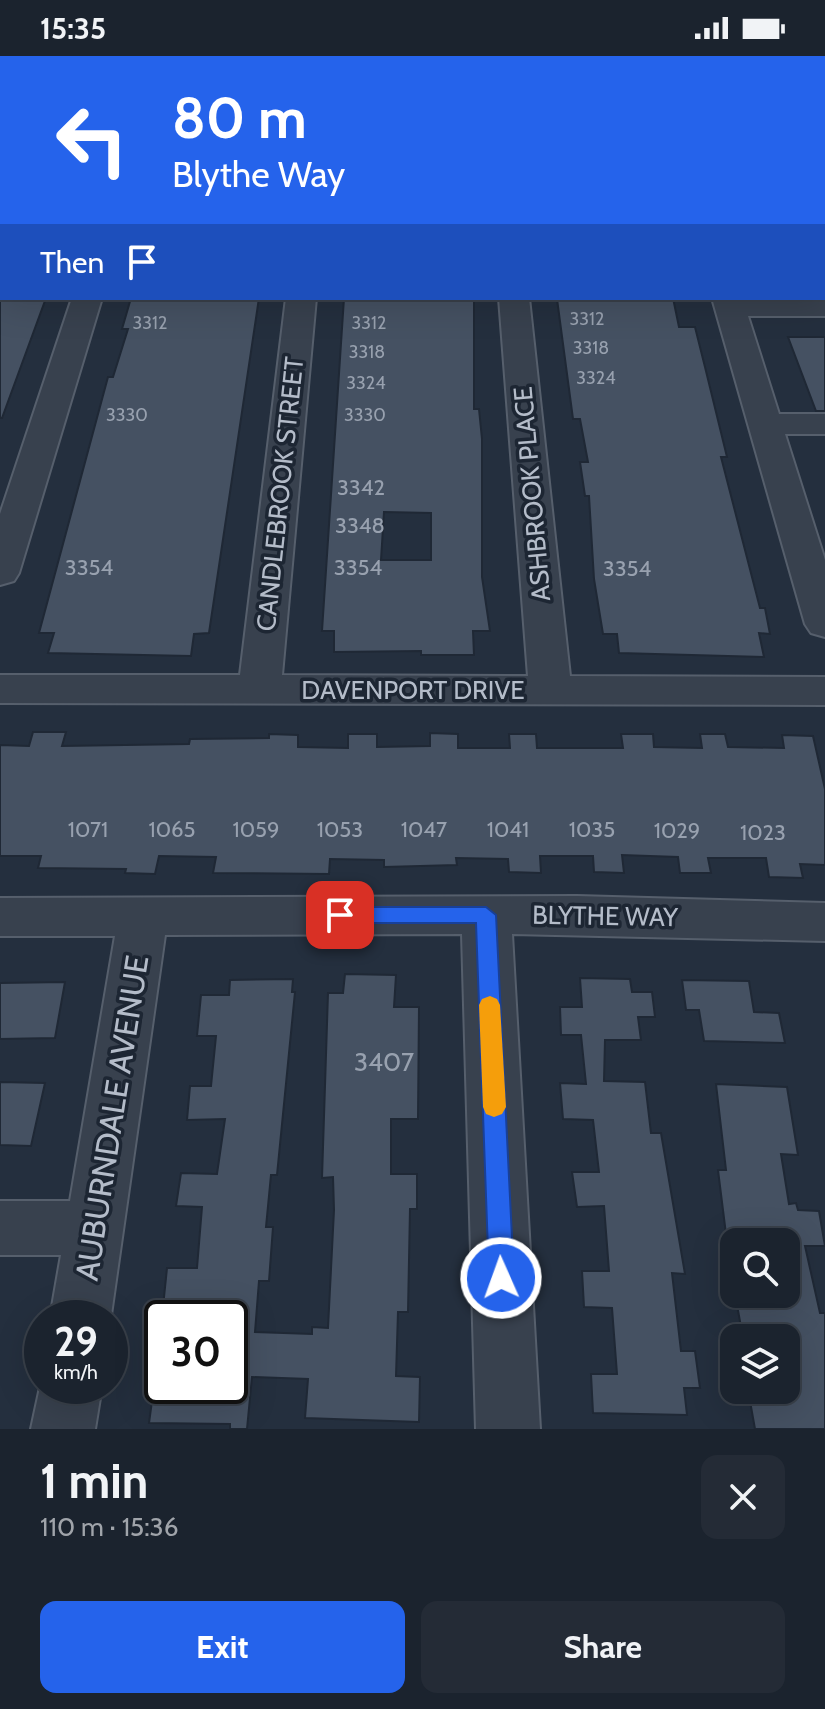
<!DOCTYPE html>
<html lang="en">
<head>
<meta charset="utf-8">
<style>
	body { margin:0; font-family:Cabin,sans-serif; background:#242b36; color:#f1f3f6; height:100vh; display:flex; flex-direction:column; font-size:30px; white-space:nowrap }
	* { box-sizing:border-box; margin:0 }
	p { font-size:26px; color:#a0a4aa }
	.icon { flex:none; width:44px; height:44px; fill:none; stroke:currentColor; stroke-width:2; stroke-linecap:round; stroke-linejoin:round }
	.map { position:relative; height:1373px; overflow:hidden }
	.sheet { display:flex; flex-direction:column; background:#1b232e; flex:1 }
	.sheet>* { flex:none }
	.banner { position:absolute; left:0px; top:0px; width:826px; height:244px; box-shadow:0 8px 32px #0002,0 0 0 2px #39404a; background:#2563eb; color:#fff; overflow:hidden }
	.controls { position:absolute; left:720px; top:1172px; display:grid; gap:16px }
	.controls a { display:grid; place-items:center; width:80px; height:80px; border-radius:16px; background:#1b232e; box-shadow:0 8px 32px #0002,0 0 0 2px #39404a; font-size:40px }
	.speed { position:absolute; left:24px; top:1244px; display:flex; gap:16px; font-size:40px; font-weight:700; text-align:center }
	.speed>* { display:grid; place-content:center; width:104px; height:104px; border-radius:50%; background:#1b232e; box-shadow:0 8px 32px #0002,0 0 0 2px #39404a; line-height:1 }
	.speed small { font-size:20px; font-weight:400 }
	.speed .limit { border:4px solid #111; border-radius:12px; background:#fff; color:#111 }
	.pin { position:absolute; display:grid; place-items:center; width:68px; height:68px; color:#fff; margin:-34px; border-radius:16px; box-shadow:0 4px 12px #0006 }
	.me { position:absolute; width:88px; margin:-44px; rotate:358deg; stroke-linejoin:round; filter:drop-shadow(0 0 6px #0008) }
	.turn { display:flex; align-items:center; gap:28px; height:168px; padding:0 40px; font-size:36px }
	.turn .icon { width:104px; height:104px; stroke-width:2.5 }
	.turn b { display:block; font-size:56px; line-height:68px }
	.then { display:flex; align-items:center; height:76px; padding:0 40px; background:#0003; gap:16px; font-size:30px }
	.round { display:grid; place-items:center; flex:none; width:84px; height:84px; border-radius:16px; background:#242b36 }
	.overview { display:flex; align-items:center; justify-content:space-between; height:136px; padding:0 40px }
	h1 { font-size:48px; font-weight:800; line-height:60px }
	.action { display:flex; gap:16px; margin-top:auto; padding:16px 40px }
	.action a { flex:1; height:92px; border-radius:16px; background:#2563eb; color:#fff; font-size:32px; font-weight:800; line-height:92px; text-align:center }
	.action a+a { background:#242b36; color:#f1f3f6 }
	.status { display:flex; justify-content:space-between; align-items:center; height:56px; padding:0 40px; background:#1b232e; direction:ltr }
	.status svg { height:22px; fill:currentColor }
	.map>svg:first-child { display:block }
</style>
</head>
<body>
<div class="status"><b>15:35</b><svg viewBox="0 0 49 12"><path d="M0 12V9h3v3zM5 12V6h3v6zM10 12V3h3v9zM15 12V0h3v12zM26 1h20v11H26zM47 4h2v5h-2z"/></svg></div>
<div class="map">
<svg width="825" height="1373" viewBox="0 0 825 1373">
	<rect width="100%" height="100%" fill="#242f3e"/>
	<!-- green -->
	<path fill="#263c3f" d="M472,0H825V33L824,2Z"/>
	<!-- building -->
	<path fill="#455162" stroke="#1f2835" stroke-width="2" fill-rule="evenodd" d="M0,242H46L2,362H0Z
		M131,242H259L209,577L194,578L191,600L48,597L54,577H39L108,321H113L128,273H122Z
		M344,242H474V353H479L482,383V521L490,575H473L474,599H421V595L334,596V575H322ZM384,456L431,457V504H381Z
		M673,242L679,271H695L705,311L727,401H721L760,552H765L770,578L759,577L764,601L619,597L617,578H603L594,523L589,440H585L580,406H588L580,363H573L557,243Z
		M788,281H825V355H816Z
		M33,676H66L62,690L189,688L190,683L269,682V678L298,679V691L348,692V678H377V691L430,690V677L458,678V692H510L509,678H536L537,692H623L621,678H653L654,691L702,692L700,678H725L728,691L784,692L782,679L813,680L825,733V809L800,808L803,822L769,821L766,802H708L711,817H680L678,801L622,799L624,817L594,816L593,800H540L541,817L509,816L508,803L456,802L457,809L384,811V804L330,803L329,818L213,817L216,801L159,800L155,818L125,817L126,813L38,812L41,800H0V689L29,690Z
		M345,918L396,919L394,951H419L418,1063H391V1118H417V1153H410L408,1256H398L396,1320L420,1321L419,1366L305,1362L308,1323L252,1321L247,1373H230V1368L149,1367L154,1330H230V1250L163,1251L167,1212H197L202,1151L176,1150L181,1117L217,1118L225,1063L187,1064L190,1030H211L216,980H197L201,939H229L230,924L293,923L292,936H295L277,1119H271L266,1171H273L269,1225H259L255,1276L312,1278V1271L328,1272L334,1154L333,1121L322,1122L328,937H343Z
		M580,922L630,923L632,936H652L655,961H638L641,984H605L604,1025L645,1026L651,1077H661L685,1218L672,1217L681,1295H695L700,1332H684L687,1359L593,1357L591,1318H617L612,1252L584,1251L582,1215H609L604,1150L577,1151L572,1116H599L593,1064L563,1063L560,1027L586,1028L581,979H561L560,951H582Z
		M682,924L749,925L754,956L779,957L785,987L704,985L699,954H686Z
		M65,926L55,982L0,983V927Z
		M0,1026L45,1027L31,1090L0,1089Z
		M716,1028L787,1031L798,1099L781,1098L789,1148L796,1147L798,1154L819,1155L825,1190H805L820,1257H825V1373H755L748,1334H786V1282H743L735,1238H786V1186H727L718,1114H726Z"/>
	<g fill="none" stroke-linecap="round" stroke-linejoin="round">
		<defs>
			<path id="minor" d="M0,67H2V83H0Z
				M824,67H825V83H824Z
				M824,146H825V162H824Z
				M72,242H102L19,517L14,525L0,529V458Z
				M286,242H316L282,619L528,620L499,242H529L570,620L825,621V649L0,647V619H240Z
				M712,242H825V260H748L779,358H825V378H785L825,504V581L811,577L805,568Z
				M577,840L825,847V885L512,878L540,1373H476L462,878L165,879L110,1266V1262H50L61,1199H0V1145H70L115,880H0V842Z
				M42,1322V1330H102L95,1373H31Z"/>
		</defs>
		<!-- minor casing -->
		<use href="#minor" stroke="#565f6c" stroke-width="4"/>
		<!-- minor -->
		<use href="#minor" fill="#38414e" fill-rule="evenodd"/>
	</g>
	<!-- route -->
	<path fill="#2563eb" stroke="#184099" stroke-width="2" d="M340,851H486L496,859L514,1222L510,1230L501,1233L493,1230L489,1222L476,867H340L330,859Z"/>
	<!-- slow -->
	<path fill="#f59e0b" d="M490,940L497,943L500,949L506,1051L502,1058L494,1061L486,1058L483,1051L479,949L482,943Z"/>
	<g text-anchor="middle" stroke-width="7" stroke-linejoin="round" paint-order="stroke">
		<!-- far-number labels -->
		<g font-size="18" fill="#98a1af">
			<text x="587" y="269">3312</text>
			<text x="150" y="273">3312</text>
			<text x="369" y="273">3312</text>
			<text x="591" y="298">3318</text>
			<text x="367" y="302">3318</text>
			<text x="596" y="328">3324</text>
			<text x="366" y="333">3324</text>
			<text x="127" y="365">3330</text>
			<text x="365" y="365">3330</text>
		</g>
		<!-- number labels -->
		<g font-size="22" fill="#98a1af">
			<text x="361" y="439">3342</text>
			<text x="360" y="477">3348</text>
			<text x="89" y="519">3354</text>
			<text x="358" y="519">3354</text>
			<text x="627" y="520">3354</text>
			<text x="88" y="781">1071</text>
			<text x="172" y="781">1065</text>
			<text x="256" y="781">1059</text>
			<text x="340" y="781">1053</text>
			<text x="424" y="781">1047</text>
			<text x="508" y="781">1041</text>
			<text x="592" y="781">1035</text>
			<text x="677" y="782">1029</text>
			<text x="763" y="784">1023</text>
		</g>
		<!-- street labels -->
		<g font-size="26" fill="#b4bcc9" stroke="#1d2633">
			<text transform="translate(280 438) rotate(-84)" y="9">CANDLEBROOK STREET</text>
			<text transform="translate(532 438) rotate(-95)" y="9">ASHBROOK PLACE</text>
			<text x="413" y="643">DAVENPORT DRIVE</text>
			<text transform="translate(605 860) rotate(1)" y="9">BLYTHE WAY</text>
		</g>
		<!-- near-number labels -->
		<g font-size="26" fill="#98a1af">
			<text x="384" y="1015">3407</text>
		</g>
		<!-- near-street labels -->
		<g font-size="32" fill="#b4bcc9" stroke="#1d2633">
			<text transform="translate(112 1062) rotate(-81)" y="11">AUBURNDALE AVENUE</text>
		</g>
	</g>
</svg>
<div class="controls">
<a><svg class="icon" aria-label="search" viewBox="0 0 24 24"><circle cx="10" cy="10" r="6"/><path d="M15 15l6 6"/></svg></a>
<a><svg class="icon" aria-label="layers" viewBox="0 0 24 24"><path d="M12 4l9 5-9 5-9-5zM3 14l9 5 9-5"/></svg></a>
</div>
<div class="speed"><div>29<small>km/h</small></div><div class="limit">30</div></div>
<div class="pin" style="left:340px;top:859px;background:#d93025"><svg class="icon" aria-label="arrive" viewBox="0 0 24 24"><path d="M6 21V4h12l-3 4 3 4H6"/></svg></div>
<svg class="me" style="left:501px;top:1222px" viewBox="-20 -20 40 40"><circle r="17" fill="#2563eb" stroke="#fff" stroke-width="3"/><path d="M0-11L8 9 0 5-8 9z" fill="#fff"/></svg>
<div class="banner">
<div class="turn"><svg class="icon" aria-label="left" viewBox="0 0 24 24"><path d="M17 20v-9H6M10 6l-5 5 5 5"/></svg><div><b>80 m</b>Blythe Way</div></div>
<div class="then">Then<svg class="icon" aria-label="arrive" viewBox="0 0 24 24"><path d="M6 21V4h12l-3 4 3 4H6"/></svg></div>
</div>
</div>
<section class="sheet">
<div class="overview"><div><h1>1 min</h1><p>110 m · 15:36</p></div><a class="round"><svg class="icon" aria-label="close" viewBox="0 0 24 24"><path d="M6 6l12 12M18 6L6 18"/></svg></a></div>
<div class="action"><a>Exit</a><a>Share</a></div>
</section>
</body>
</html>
